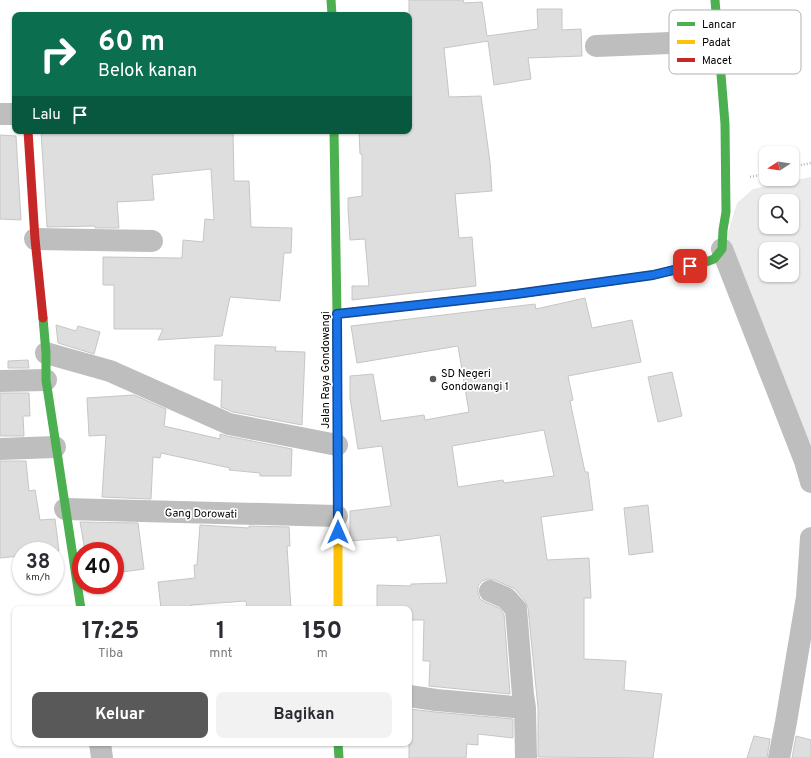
<!DOCTYPE html>
<html lang="id">
<head>
<meta charset="utf-8">
<style>
	body { margin:0; font-family:Overpass,sans-serif; background:#f2f2f3; color:#2b2b33; height:100vh; display:flex; flex-direction:column; font-size:15px; white-space:nowrap }
	* { box-sizing:border-box; margin:0 }
	p { font-size:13px; color:#7c7c81 }
	.icon { flex:none; width:22px; height:22px; fill:none; stroke:currentColor; stroke-width:2; stroke-linecap:round; stroke-linejoin:round }
	.map { position:relative; flex:1; overflow:hidden }
	.drawer { position:absolute; left:12px; top:606px; width:400px; height:140px; display:flex; flex-direction:column; background:#fff; border-radius:8px; box-shadow:0 1px 3px #0004 }
	.drawer>* { flex:none }
	.hud { position:absolute; left:12px; top:12px; width:400px; height:122px; border-radius:8px; box-shadow:0 1px 3px #0004; background:#0b6e4f; color:#fff; overflow:hidden }
	.needle { width:26px; rotate:258deg }
	.tools { position:absolute; left:759px; top:146px; display:grid; gap:8px }
	.tools a { display:grid; place-items:center; width:40px; height:40px; border-radius:8px; background:#fff; box-shadow:0 1px 3px #0004; font-size:20px }
	.speed { position:absolute; left:12px; top:542px; display:flex; gap:8px; font-size:20px; font-weight:700; text-align:center }
	.speed>* { display:grid; place-content:center; width:52px; height:52px; border-radius:50%; background:#fff; box-shadow:0 1px 3px #0004; line-height:1 }
	.speed small { font-size:10px; font-weight:400 }
	.speed .limit { border:6px solid #d22; background:#fff; color:#111 }
	.pin { position:absolute; display:grid; place-items:center; width:34px; height:34px; color:#fff; margin:-17px; border-radius:8px; box-shadow:0 2px 6px #0006 }
	.me { position:absolute; width:44px; margin:-22px; rotate:0deg; stroke-linejoin:round; filter:drop-shadow(0 0 3px #0008) }
	.turn { display:flex; align-items:center; gap:14px; height:84px; padding:0 20px; font-size:18px }
	.turn .icon { width:52px; height:52px; stroke-width:2.5 }
	.turn b { display:block; font-size:28px; line-height:34px }
	.then { display:flex; align-items:center; height:38px; padding:0 20px; background:#0003; gap:8px; font-size:15px }
	.eta { display:flex; justify-content:space-evenly; align-items:center; height:68px; text-align:center }
	.eta b { font-size:24px; font-weight:700; line-height:28px }
	.action { display:flex; gap:8px; margin-top:auto; padding:8px 20px }
	.action a { flex:1; height:46px; border-radius:8px; background:#595959; color:#fff; font-size:16px; font-weight:700; line-height:46px; text-align:center }
	.action a+a { background:#f2f2f3; color:#2b2b33 }
	.map>svg:first-child { display:block }
</style>
</head>
<body>
<div class="map">
<svg width="811" height="758" viewBox="0 0 811 758">
	<rect width="100%" height="100%" fill="#fff"/>
	<!-- green -->
	<path fill="#ebebeb" fill-rule="evenodd" d="M811,177V463L727,236L737,203L753,189ZM766,201H792V227H766ZM766,249H792V275H766Z"/>
	<!-- building -->
	<path fill="#dedede" stroke="#c6c6c6" fill-rule="evenodd" d="M409,0H463L464,3L482,2L487,36L538,29L537,9H562V30L581,29L582,56L528,58L531,79L494,85L488,41L444,48L449,97L481,96L490,162L492,191L455,194L459,238L472,237L476,286L352,300V286H369L365,239L350,240L348,209V198L362,196V154H360L359,131H409Z
		M41,131H233L234,181H249L251,227L292,228L291,253H284L280,301L230,297L222,336L158,340L163,329H114V285H103V257L182,258L183,240L203,242L205,219L214,220L211,169L152,175L154,200L117,202L119,228H95V226L47,227Z
		M0,135L16,136L21,220L0,219Z
		M585,298L592,328L632,320L641,362L568,376L573,400L570,401L585,472H588L593,510L541,517L547,560L589,558L591,598H584V659L626,661L624,690L662,694L653,758L538,757V708L528,608L525,601L515,589L495,580L488,579L482,581L478,586V593L480,599L485,602L499,608L504,614L510,694L429,686L430,661H423L424,620H411V609H377V585L411,586V584L447,583L440,535L397,541V537L350,541V511L391,506L382,446L358,449L350,398V376L373,374L381,421L424,415L425,420L469,412L458,346L357,363L351,326L535,304L536,309ZM544,430L554,476L504,483L503,480L458,487L452,446Z
		M56,325L76,331L78,326L100,332L94,354L58,343Z
		M215,345L276,347L275,351L305,352L302,425L233,412L221,407L222,380H214Z
		M28,360L29,368H8V361Z
		M672,372L682,416L658,422L648,377Z
		M0,393H29L30,416H23L24,436H0Z
		M134,395L166,409L164,426L220,439V434L227,436L292,449L291,476H260V473L229,470L230,468L161,453L160,458L153,457L151,499L102,497L106,435L89,436L87,398Z
		M0,461H26L29,491L35,490L40,520L55,519L59,551H21V556L0,558Z
		M648,505L653,552L629,555L624,508Z
		M80,522L138,523L144,569L115,573V549L85,551Z
		M200,525L249,528V526L289,527L290,546H287L291,609H247L246,601L191,605L192,609H161L158,582L195,578L194,565H197Z
		M409,709L435,712L513,719V738L478,734V745L467,744L466,758H409Z
		M754,736L770,739L767,758H747Z
		M796,736L811,740V758H792Z"/>
	<g fill="none" stroke-linecap="round" stroke-linejoin="round">
		<!-- path -->
		<path stroke="#b9b9b9" stroke-width="2.5" stroke-dasharray="1 2" stroke-linecap="butt" d="M792,167L811,163
			M750,177L766,174"/>
		<!-- street -->
		<path stroke="#bebebe" stroke-width="22" d="M596,46L719,41
			M0,114H15
			M35,239L152,241
			M722,249L805,461L811,482
			M46,353L110,371L229,424L337,445
			M0,381L46,380
			M0,449L55,447
			M65,509L337,516
			M490,591L506,598L516,609L523,695L525,708
			M409,696L436,700L525,708L526,758
			M100,743L102,758
			M779,758L786,722L807,597L811,538"/>
		<!-- fast -->
		<path stroke="#4caf50" stroke-width="9" d="M331,0L332,15
			M334,131L337,314L338,482
			M582,285L653,275L703,263L714,259L722,249L723,230L726,212L725,124L715,0
			M43,318L46,353V380L81,609
			M338,743L339,758"/>
		<!-- slow -->
		<path stroke="#ffc107" stroke-width="9" d="M338,482V609"/>
		<!-- jam -->
		<path stroke="#c62828" stroke-width="9" d="M28,131L35,239L43,318
			M337,314L516,294L582,285"/>
	</g>
	<g fill="none" stroke-linecap="round" stroke-linejoin="round">
		<defs>
			<path id="route" d="M338,532L337,314L516,294L653,275L690,266"/>
		</defs>
		<!-- route casing -->
		<use href="#route" stroke="#114b97" stroke-width="10"/>
		<!-- route -->
		<use href="#route" stroke="#1a73e8" stroke-width="7"/>
	</g>
	<!-- markers -->
	<circle fill="#595959" stroke="#fff" stroke-width="1.5" cx="433" cy="379" r="4"/>
	<g text-anchor="middle" stroke-width="3.5" stroke-linejoin="round" paint-order="stroke">
		<!-- street labels -->
		<g font-size="11" fill="#000" stroke="#fff">
			<text transform="translate(325 370) rotate(-90)" y="4">Jalan Raya Gondowangi</text>
			<text transform="translate(201 513) rotate(1)" y="4">Gang Dorowati</text>
		</g>
		<!-- poi labels -->
		<g font-size="11" fill="#000" stroke="#fff" text-anchor="start">
			<text x="441" y="377">SD Negeri<tspan x="441" dy="13">Gondowangi 1</tspan></text>
		</g>
	</g>
	<!-- legend -->
	<rect x="669" y="10" width="132" height="64" rx="6" fill="#fff" stroke="#b2b2b2" stroke-width="1"/>
	<rect x="677" y="22" width="18" height="4" fill="#4caf50"/>
	<rect x="677" y="40" width="18" height="4" fill="#ffc107"/>
	<rect x="677" y="58" width="18" height="4" fill="#c62828"/>
	<g font-size="11" fill="#000">
		<text x="702" y="28">Lancar</text>
		<text x="702" y="46">Padat</text>
		<text x="702" y="64">Macet</text>
	</g>
</svg>
<div class="tools">
<a><svg class="needle" viewBox="-14 -14 28 28"><path d="M0-13l5 13h-10z" fill="#e53935"/><path d="M0 13l5-13h-10z" fill="#7c7c81"/></svg></a>
<a><svg class="icon" aria-label="search" viewBox="0 0 24 24"><circle cx="10" cy="10" r="6"/><path d="M15 15l6 6"/></svg></a>
<a><svg class="icon" aria-label="layers" viewBox="0 0 24 24"><path d="M12 4l9 5-9 5-9-5zM3 14l9 5 9-5"/></svg></a>
</div>
<div class="speed"><div>38<small>km/h</small></div><div class="limit">40</div></div>
<div class="pin" style="left:690px;top:266px;background:#d93025"><svg class="icon" aria-label="arrive" viewBox="0 0 24 24"><path d="M6 21V4h12l-3 4 3 4H6"/></svg></div>
<svg class="me" style="left:338px;top:532px" viewBox="-20 -20 40 40"><path d="M0-17L14 15 0 8-14 15z" fill="#1a73e8" stroke="#fff" stroke-width="4"/></svg>
<div class="hud">
<div class="turn"><svg class="icon" aria-label="right" viewBox="0 0 24 24"><path d="M7 20v-9h11M14 6l5 5-5 5"/></svg><div><b>60 m</b>Belok kanan</div></div>
<div class="then">Lalu<svg class="icon" aria-label="arrive" viewBox="0 0 24 24"><path d="M6 21V4h12l-3 4 3 4H6"/></svg></div>
</div>
<section class="drawer">
<div class="eta">
<div><b>17:25</b><p>Tiba</p></div>
<div><b>1</b><p>mnt</p></div>
<div><b>150</b><p>m</p></div>
</div>
<div class="action"><a>Keluar</a><a>Bagikan</a></div>
</section>
</div>
</body>
</html>
